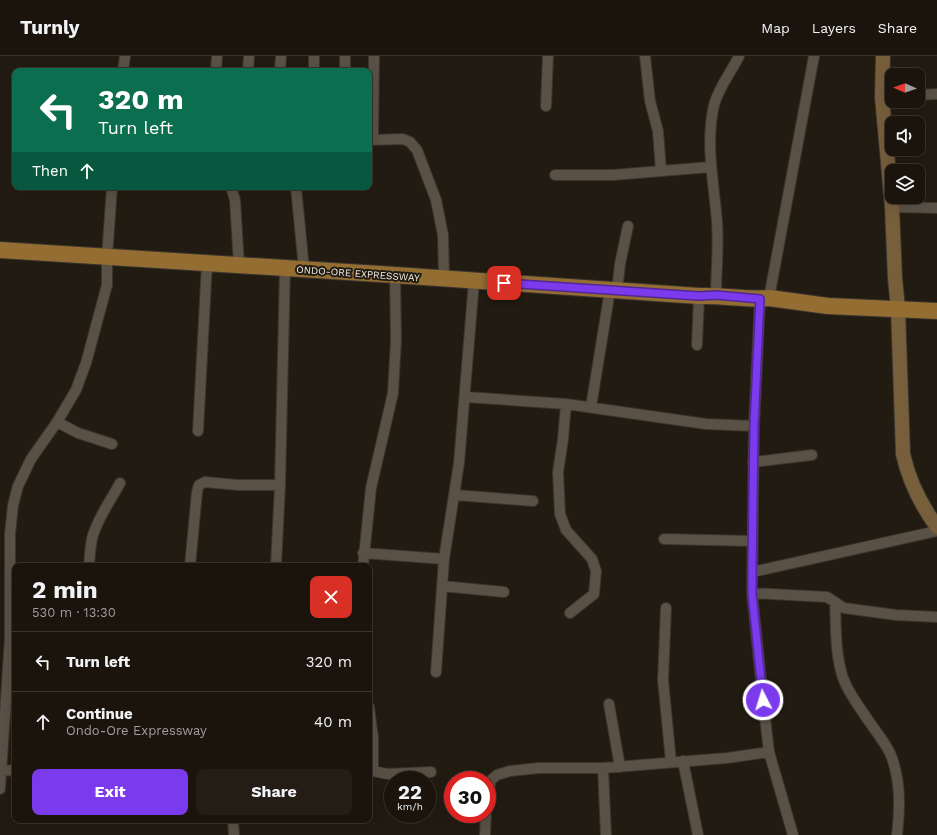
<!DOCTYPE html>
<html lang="en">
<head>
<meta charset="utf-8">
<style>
	body { margin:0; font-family:"Work Sans",sans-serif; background:#231d16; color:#f1f3f6; height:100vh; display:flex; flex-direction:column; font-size:15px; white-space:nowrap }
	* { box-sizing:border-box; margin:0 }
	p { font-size:13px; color:#9f9e9d }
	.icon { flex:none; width:22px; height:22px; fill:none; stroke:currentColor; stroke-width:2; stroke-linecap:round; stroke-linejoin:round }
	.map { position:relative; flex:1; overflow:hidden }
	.side { position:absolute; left:12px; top:507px; width:360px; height:260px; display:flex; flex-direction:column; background:#1a140d; border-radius:8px; box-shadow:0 4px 16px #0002,0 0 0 1px #38332e }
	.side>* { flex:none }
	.banner { position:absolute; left:12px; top:12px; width:360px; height:122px; border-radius:8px; box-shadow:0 4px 16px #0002,0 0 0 1px #38332e; background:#0b6e4f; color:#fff; overflow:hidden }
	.needle { width:26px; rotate:272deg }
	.tools { position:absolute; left:885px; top:12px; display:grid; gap:8px }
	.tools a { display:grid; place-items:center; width:40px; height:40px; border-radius:8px; background:#1a140d; box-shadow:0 4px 16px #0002,0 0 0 1px #38332e; font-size:20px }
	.speed { position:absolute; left:384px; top:715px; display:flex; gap:8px; font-size:20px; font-weight:700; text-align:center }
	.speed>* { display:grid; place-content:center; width:52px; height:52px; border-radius:50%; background:#1a140d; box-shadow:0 4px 16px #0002,0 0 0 1px #38332e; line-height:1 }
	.speed small { font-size:10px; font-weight:400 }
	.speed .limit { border:6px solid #d22; background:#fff; color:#111 }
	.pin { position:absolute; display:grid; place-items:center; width:34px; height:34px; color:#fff; margin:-17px; border-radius:8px; box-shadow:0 2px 6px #0006 }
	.me { position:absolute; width:44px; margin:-22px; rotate:355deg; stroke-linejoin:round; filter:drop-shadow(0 0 3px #0008) }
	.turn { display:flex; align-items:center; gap:14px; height:84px; padding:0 20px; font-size:18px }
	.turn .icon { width:52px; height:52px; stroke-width:2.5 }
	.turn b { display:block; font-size:28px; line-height:34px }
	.then { display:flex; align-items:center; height:38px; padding:0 20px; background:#0003; gap:8px; font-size:15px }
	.round { display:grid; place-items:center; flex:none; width:42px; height:42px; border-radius:8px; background:#231d16 }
	.head { display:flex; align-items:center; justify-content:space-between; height:68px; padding:0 20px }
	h1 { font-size:24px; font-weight:700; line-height:30px }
	.primary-button { display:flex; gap:8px; margin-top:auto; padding:8px 20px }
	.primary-button a { flex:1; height:46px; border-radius:8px; background:#7c3aed; color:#fff; font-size:16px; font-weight:700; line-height:46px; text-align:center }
	.primary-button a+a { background:#231d16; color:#f1f3f6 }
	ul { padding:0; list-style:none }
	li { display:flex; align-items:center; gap:12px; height:60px; padding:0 20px; border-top:1px solid #38332e }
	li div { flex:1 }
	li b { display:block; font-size:15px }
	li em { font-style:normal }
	header { display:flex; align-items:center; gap:24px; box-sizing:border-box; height:56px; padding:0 20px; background:#1a140d; border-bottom:1px solid #38332e }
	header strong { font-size:19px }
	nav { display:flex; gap:22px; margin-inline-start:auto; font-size:14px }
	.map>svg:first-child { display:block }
</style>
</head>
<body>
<header>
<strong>Turnly</strong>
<nav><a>Map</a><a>Layers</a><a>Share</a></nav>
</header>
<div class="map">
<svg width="937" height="779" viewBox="0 0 937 779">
	<rect width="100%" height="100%" fill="#221b11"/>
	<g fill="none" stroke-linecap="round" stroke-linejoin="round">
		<defs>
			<path id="street" d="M314,0V15
				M645,0L650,45L658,75L661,115
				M123,15L125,0
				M216,15L217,0
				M248,15L249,0
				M280,15L281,0
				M345,15V0
				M918,39L937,38
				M546,50L548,0
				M369,84L403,83L410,86L417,94L436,144L443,179L444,222
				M373,84L374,0
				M555,119H613L710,111
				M231,131L235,144L239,209
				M296,131L304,213
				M892,151L937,152
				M617,235L620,208L628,170
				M716,239C716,215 719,190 717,166C714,127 705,88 714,49C719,30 731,17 739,0
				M769,242L814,0
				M760,243L754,370L752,537L763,644L769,696L793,779
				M697,289L699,240
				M466,341L566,348L706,368L754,370
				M566,348L563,383L558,416L560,458L566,474L592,503L596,515L594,538L570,557
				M591,351L610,234
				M57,366L78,377L112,388
				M198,375L207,207
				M753,406L812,399
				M455,439L533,445
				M664,483L752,485
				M363,497L444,503
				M89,510C90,500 90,489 93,479C99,460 111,444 120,427
				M190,510L197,436L199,429L205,426L238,429H280
				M276,510L280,429L285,212
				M363,510L371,432L393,337L396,284L395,219
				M752,516L937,475
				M442,530L504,536
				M752,537L827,541L844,552L896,559L937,561
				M835,546C836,570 835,598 843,622C848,636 858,649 866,661C874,673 884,685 890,697C901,723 900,752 897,779
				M666,552L663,624L671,706
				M436,616L444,503L459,407L474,225
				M609,648L620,711
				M369,651L373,682V714
				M683,705L698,779
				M603,712L606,779
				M369,714L387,718L431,716
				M1,715L15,714
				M0,733L10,582V478L13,449L18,430L31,403L57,366L76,334L86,307L107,229V201L112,131
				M487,751L489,732L491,724L497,719L510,715L539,712H603L727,702L769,696
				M233,764L234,779
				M485,779L486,758"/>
			<path id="secondary" d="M883,0L882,41L892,151L895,222L898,253L903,398C909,425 921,449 937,471"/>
			<path id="primary" d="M0,194L395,219L699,240C723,239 746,244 769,242L828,250L937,255"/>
		</defs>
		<!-- street casing -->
		<use href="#street" stroke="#3b352f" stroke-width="12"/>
		<!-- secondary casing -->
		<use href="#secondary" stroke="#3b352f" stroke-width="16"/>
		<!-- primary casing -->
		<use href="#primary" stroke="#3b352f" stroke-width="18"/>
		<!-- street -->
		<use href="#street" stroke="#5a5146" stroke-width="10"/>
		<!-- secondary -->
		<use href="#secondary" stroke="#775f3c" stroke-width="14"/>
		<!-- primary -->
		<use href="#primary" stroke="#946d32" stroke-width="16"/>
	</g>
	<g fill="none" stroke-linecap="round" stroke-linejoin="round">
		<defs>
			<path id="route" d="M504,227L699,240L716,239L760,243L754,370L752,516V538L763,644"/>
		</defs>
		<!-- route casing -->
		<use href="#route" stroke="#51269a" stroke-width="10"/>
		<!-- route -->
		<use href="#route" stroke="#7c3aed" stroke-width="7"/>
	</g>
	<g text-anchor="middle" stroke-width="4" stroke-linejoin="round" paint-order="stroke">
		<!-- street labels -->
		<g font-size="10" fill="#f5f0e9" stroke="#221b11">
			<text transform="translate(358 217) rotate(4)" y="4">ONDO-ORE EXPRESSWAY</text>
		</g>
	</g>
</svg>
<div class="tools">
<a><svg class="needle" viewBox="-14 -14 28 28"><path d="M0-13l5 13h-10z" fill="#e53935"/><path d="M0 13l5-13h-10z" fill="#9f9e9d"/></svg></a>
<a><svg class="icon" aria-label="sound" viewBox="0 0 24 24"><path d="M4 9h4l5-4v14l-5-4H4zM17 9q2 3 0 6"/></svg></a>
<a><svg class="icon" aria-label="layers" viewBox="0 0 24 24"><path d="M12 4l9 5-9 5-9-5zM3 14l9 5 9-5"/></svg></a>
</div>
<div class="speed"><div>22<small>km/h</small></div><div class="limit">30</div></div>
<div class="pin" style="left:504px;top:227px;background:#d93025"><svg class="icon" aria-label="arrive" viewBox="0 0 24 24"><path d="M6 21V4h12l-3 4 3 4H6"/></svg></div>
<svg class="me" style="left:763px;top:644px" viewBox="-20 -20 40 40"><circle r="17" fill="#7c3aed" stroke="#fff" stroke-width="3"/><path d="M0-11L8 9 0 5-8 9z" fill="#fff"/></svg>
<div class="banner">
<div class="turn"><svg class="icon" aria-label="left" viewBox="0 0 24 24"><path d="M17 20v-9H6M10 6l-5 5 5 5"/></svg><div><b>320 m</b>Turn left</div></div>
<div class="then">Then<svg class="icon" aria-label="ahead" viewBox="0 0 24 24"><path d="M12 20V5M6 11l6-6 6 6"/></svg></div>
</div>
<section class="side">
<div class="head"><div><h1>2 min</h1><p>530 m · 13:30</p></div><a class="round" style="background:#d93025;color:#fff"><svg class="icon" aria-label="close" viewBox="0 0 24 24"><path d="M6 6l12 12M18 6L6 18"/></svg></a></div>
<ul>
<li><svg class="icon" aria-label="left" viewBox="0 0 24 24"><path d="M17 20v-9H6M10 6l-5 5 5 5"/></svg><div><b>Turn left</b></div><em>320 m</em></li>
<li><svg class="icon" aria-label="ahead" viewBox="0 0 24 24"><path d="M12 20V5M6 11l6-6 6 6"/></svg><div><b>Continue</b><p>Ondo-Ore Expressway</p></div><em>40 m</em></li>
</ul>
<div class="primary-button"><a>Exit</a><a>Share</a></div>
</section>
</div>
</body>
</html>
